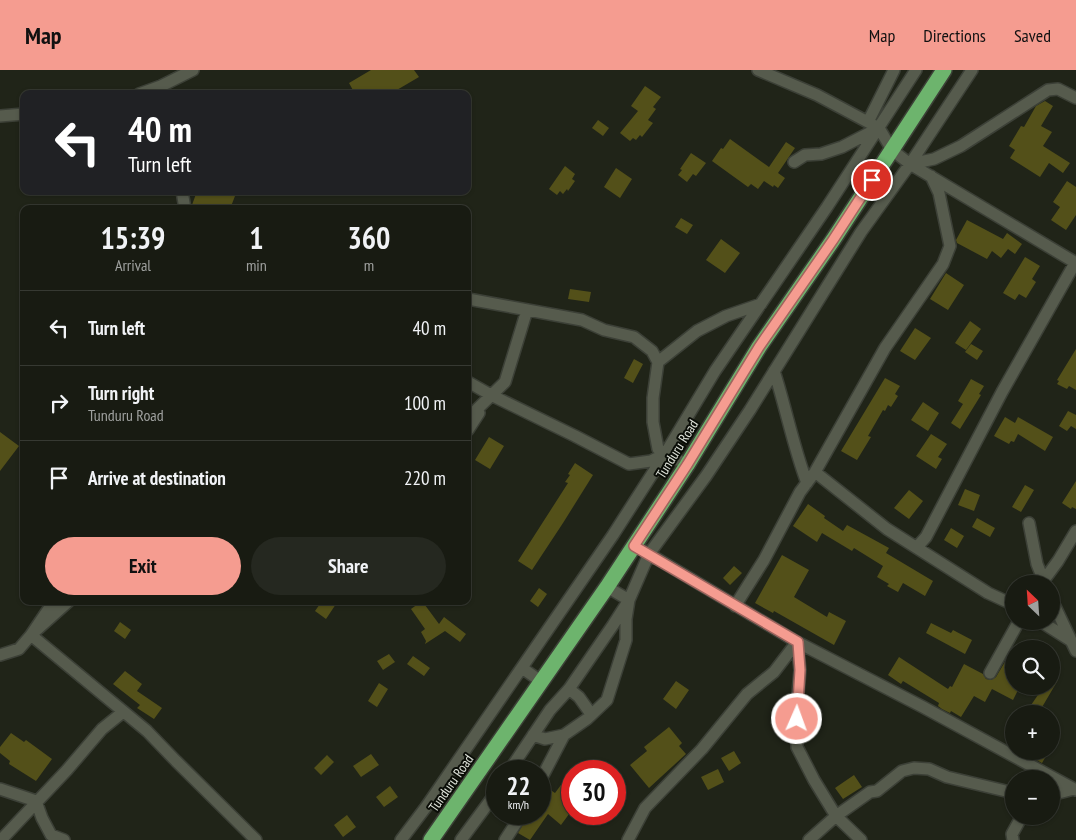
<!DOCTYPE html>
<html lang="en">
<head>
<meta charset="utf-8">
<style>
	body { margin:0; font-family:"PT Sans Narrow",sans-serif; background:#252820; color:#f1f3f6; height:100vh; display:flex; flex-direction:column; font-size:19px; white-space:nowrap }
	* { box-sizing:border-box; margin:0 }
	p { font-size:16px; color:#9fa19f }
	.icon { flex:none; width:28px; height:28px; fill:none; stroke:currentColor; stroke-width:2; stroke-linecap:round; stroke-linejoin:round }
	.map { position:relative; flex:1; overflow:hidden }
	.details { position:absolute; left:20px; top:135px; width:451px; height:400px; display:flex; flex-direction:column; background:#181b12; border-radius:10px; box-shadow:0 1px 4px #0004,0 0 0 1px #363932 }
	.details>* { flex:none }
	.hud { position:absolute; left:20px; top:20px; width:451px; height:105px; border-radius:10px; box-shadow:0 1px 4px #0004,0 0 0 1px #363932; background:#202124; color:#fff; overflow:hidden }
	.needle { width:32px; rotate:335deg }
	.buttons { position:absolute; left:1005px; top:505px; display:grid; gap:10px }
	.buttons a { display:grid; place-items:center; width:55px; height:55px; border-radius:50%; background:#181b12; box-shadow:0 1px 4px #0004,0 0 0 1px #363932; font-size:25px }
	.speed { position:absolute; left:486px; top:690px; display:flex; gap:10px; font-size:25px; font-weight:700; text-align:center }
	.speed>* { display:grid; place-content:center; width:65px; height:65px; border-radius:50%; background:#181b12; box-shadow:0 1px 4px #0004,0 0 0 1px #363932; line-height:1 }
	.speed small { font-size:12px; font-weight:400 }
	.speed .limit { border:8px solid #d22; background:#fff; color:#111 }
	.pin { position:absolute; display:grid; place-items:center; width:42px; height:42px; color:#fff; margin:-21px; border:2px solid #fff; border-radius:50%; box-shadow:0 1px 5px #0007 }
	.me { position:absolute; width:55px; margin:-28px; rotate:2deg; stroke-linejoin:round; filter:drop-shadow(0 0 4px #0008) }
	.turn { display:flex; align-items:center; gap:18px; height:105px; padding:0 25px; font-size:22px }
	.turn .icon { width:65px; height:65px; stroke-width:2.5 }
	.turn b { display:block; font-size:35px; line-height:42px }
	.eta { display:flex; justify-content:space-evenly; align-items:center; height:85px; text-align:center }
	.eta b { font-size:30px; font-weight:800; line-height:35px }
	.cta { display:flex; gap:10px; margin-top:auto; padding:10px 25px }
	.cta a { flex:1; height:58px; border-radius:30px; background:#f59c90; color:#111; font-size:20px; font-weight:800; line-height:58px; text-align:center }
	.cta a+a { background:#252820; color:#f1f3f6 }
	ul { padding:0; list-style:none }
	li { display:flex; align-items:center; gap:15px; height:75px; padding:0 25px; border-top:1px solid #363932 }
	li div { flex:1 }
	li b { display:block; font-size:19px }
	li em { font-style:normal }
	header { display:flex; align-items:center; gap:30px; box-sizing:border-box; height:70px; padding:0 25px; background:#f59c90; color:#111 }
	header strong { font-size:24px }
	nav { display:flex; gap:28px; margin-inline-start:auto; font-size:18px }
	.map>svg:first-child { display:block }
</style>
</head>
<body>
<header>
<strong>Map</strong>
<nav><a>Map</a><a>Directions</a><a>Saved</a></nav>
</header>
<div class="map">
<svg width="1076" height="770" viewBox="0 0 1076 770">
	<rect width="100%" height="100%" fill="#202418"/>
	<!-- building -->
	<path fill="#535019" d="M371,0H414L419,7L390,24H355L349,13Z
		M645,16L661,27L653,37L656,39L648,50L653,53L642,67L640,65L636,70L633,68L630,71L620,63L638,41L631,36Z
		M1045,31L1053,36L1041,56L1052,62L1043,76L1070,93L1063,103L1049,93L1040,107L1010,88L1015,80L1009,76L1021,56L1024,57L1036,36Z
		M598,50L609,58L603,66L592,58Z
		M730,69L769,97L786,72L795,78L778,103L785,108L778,118L774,115L773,117L764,111L758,119L751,114L748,117L712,91L721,78L723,79Z
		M691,83L706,93L696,106L693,104L687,112L678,105L682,100L680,99Z
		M565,96L575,104L572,109L575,111L568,121L567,119L563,124L560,121L557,125L549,119Z
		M616,98L632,109L620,128L604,117Z
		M1067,111L1076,117V145L1066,160L1051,150L1060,137L1053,132Z
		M197,121H222L235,126L230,139H202L192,135Z
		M681,148L693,155L687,164L675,157Z
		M967,150L1003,169L1007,163L1022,174L1015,184L1008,179L1001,188L992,181L987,189L957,173L956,170Z
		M721,169L740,183L725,203L706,190Z
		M1025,187L1040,196L1032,209L1036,212L1026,228L1019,224L1015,230L1003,223Z
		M946,203L964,215L948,240L930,229Z
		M570,219L591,222L589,232L568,229Z
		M970,251L981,259L966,280L955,273Z
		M915,258L931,268L915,290L900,281Z
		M971,274L983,281L977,290L965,282Z
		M1076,279V320L1069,316L1067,319L1057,314L1059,311L1057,310Z
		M634,289L643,294L633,313L624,308Z
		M885,308L900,316L895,324L898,326L891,337L888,335L885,341L883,340L868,366L871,367L857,390L841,381Z
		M971,309L984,316L979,324L981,325L960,359L951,353L963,334L958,331Z
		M923,332L939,343L928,361L911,350Z
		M1068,341L1076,345V359L1071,356L1067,361L1059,356Z
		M1005,347L1015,353L1018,347L1053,367L1045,381L1018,364L1014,372L1011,371L1009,374L994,366Z
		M0,362L19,376L0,401Z
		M931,364L947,374L938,387L942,389L936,399L916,386Z
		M489,367L504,376L490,399L475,390Z
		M575,393L593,405L563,453L532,500L518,491L568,413L565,412L570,405L568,404Z
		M1076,411V439L1072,437L1071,439L1062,433Z
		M1025,415L1034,420L1021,442L1012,437Z
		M965,419L980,425L974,441L958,435Z
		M909,420L923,431L909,449L894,438Z
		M808,434L825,446L824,448L843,461L847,455L889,478L886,483L933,511L925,526L903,513L898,522L887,516L889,514L877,507L883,496L854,478L852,481L822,463L817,472L793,456Z
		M977,448L995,458L990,467L972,457Z
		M951,458L964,466L957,478L944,470Z
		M782,485L809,500L794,527L827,547L829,542L846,551L834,575L774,541L773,543L755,533Z
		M734,496L742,503L730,515L723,508Z
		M539,518L547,524L538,537L530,531Z
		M322,531H338L326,549L315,541Z
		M422,531L439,554L444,547L466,564L460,572L445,561L425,574L426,571L421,562L425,559L411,539Z
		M120,552L131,560L125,569L114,561Z
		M931,553L951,563L953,560L972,570L965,584L926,563Z
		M389,584L395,592L383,600L377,591Z
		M413,586L430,598L424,606L407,594Z
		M899,587L948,619L950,616L952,617L964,594L983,604L986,609L991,610L996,607L1006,590L1014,595V616H1020L1013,630L992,619L985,632L974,626L961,647L951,641L950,643L942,639L938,636L939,633L903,611L901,614L888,605Z
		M125,601L142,614L137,621L162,638L154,649L137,638L140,635L113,614Z
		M1051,606L1058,610L1038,644H1025L1044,616H1051Z
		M676,611L689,620L676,639L663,629Z
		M379,613L388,619L377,637L368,631Z
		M669,657L682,673L679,676L686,684L649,718L630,695L647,681L644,677Z
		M11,663L24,672L26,670L52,689L36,711L9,694L10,691L0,683V677Z
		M734,681L741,693L729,701L721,688Z
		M1020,681H1049L1042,693Z
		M371,684L379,695L361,707L353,696Z
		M327,685L334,692L321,705L314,698Z
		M718,699L724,712L708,720L701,707Z
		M572,700V740L561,755L548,744L530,770L518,763L529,744H540V725L546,717L555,723Z
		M854,705L862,717L843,729L835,718Z
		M390,716L398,727L384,737L376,727Z
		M347,745L356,757L343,767L334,755Z"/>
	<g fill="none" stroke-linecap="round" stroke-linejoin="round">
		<defs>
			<path id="street" d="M758,0L817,25L879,58L892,80L910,94L1076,193
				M139,24L161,16L193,0
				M0,46L24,44
				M868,52L894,0
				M794,92L805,85L821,84L842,77L877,59
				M910,94L934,89L961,76L1048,20L1058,19L1076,28
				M182,121L185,139
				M468,229L582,250L604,260L634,267L652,281L658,292L653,328V352L658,379L687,395
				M658,292L697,261L726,246L761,234
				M774,301C786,338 793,376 807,413
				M468,312L491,325L575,366L629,394L651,391L663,385
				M468,348L505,312L527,240
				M468,360L479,343
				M815,402L887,459L988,523L1014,535
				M1029,453L1037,494L1045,514
				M917,477L926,467L1002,322L1075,193
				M644,481L797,572L923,637L1076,720
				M1041,514L1058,491L1076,461
				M1051,528L1076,581
				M54,531L31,565L147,661L176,691L256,770
				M735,536L764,490L800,422L815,402L885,278L943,194L950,176L939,123L931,106
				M1040,551L1070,570
				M797,572L800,600L797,635V677L814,710L836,746L861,770
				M0,585L19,579L31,565L69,531
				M522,598L542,612
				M990,603L1019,551
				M569,619L579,627L591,644
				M533,665L545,669L564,665
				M509,701L550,640L569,619L613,555L629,530L649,484L706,406L750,340L861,162L910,94L972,0
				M540,711L564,665L587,649L607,630L626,570V549L629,530L607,517
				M0,719L36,731L42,748L51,765L64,770
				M1051,725L1074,719
				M1,770L67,700L102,659L123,642
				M401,770L426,737L613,465L665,384L715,301L827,137L916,0
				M461,770L498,720
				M505,770L522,744
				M628,770L645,738L702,679L747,624L774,602L797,572
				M809,770L836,746L870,722L877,721L902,701L914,698L929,699L947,707L1014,723
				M1013,770L1012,764L1022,746"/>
			<path id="highway" d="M431,770L607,517L687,395L759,277L833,170L944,0"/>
		</defs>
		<!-- street casing -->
		<use href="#street" stroke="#3c4037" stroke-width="14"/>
		<!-- highway casing -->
		<use href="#highway" stroke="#3c4037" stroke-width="18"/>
		<!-- street -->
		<use href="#street" stroke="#565b4d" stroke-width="11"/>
		<!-- highway -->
		<use href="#highway" stroke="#6db46d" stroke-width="15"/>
	</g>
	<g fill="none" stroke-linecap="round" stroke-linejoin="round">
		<defs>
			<path id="route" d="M797,649L800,600L798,572L634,476L687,395L759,277L833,170L872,110"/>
		</defs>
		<!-- route casing -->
		<use href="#route" stroke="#9f655e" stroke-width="12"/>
		<!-- route -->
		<use href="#route" stroke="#f59c90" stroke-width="9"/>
	</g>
	<g text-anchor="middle" stroke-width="4" stroke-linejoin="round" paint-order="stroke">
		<!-- street labels -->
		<g font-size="14" fill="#dee2d9" stroke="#0a0d07">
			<text transform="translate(677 379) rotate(-58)" y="5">Tunduru Road</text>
			<text transform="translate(451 713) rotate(-55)" y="5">Tunduru Road</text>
		</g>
	</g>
</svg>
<div class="buttons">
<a><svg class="needle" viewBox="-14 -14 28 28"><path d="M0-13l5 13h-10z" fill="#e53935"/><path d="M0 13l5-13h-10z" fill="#9fa19f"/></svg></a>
<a><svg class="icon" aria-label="search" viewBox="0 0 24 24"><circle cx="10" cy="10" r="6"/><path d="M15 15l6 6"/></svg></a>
<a>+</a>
<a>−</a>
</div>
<div class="speed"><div>22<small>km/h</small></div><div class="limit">30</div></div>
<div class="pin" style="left:872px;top:110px;background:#d93025"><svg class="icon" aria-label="arrive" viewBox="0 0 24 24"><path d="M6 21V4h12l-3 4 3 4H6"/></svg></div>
<svg class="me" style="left:797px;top:649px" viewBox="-20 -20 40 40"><circle r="17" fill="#f59c90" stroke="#fff" stroke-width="3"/><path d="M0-11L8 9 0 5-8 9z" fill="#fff"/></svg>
<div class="hud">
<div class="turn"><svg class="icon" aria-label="left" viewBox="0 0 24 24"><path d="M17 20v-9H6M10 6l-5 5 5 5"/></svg><div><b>40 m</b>Turn left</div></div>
</div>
<section class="details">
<div class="eta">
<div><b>15:39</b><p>Arrival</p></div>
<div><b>1</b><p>min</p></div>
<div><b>360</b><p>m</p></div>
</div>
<ul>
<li><svg class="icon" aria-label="left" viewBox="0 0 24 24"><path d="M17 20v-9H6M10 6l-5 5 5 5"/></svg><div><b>Turn left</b></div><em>40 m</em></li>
<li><svg class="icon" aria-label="right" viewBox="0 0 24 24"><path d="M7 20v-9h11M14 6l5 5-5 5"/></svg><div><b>Turn right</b><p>Tunduru Road</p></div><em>100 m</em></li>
<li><svg class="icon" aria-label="arrive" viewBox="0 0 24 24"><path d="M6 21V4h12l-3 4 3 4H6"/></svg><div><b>Arrive at destination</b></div><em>220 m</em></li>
</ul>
<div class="cta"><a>Exit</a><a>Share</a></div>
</section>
</div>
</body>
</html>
